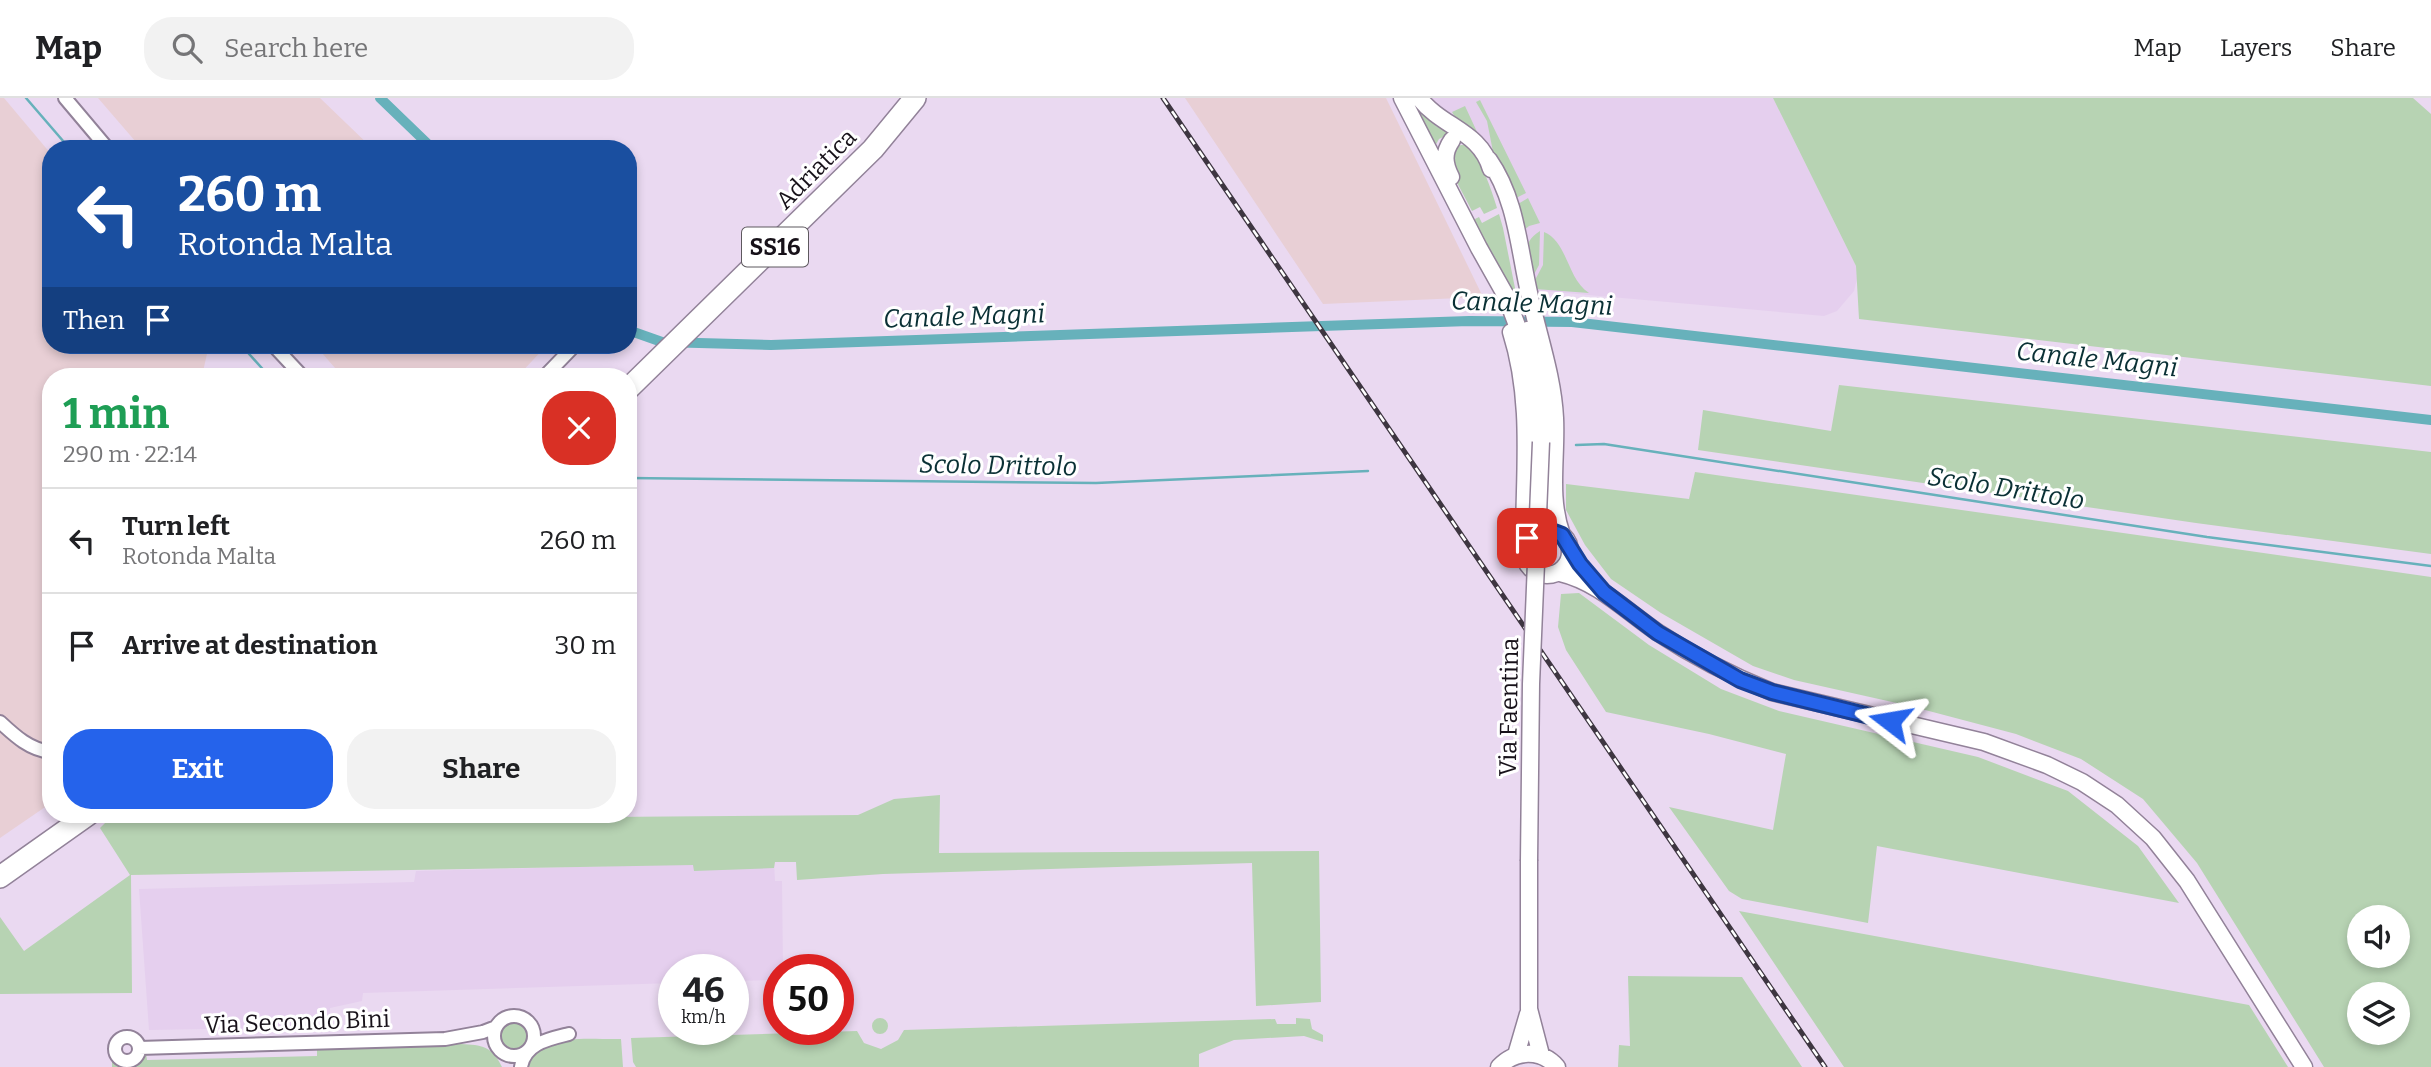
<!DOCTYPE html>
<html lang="en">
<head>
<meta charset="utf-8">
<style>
	body { margin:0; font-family:Bitter,serif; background:#f2f2f2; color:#202124; height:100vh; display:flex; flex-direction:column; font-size:26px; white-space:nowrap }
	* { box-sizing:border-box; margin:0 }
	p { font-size:23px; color:#757577 }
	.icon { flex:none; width:38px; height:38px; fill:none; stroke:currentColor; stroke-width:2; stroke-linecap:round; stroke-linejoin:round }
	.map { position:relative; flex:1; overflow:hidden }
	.drawer { position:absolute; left:42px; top:270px; width:595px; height:455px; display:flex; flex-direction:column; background:#fff; border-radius:28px; box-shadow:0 4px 10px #0003 }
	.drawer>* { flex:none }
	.hud { position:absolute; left:42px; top:42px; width:595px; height:214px; border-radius:28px; box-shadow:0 4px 10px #0003; background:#1a4fa0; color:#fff; overflow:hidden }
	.buttons { position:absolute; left:2347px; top:807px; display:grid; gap:14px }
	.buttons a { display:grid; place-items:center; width:63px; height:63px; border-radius:50%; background:#fff; box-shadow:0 4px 10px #0003; font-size:35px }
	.speed { position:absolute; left:658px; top:856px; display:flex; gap:14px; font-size:35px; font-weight:700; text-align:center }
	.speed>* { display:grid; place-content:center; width:91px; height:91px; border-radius:50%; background:#fff; box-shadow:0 4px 10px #0003; line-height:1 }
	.speed small { font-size:18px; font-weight:400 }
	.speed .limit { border:10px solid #d22; background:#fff; color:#111 }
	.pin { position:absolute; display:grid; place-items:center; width:60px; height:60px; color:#fff; margin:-30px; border-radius:14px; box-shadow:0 4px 10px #0006 }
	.me { position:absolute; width:77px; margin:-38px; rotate:284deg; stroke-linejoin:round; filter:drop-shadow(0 0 5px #0008) }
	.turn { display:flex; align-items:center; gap:24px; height:147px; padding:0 21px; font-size:32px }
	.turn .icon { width:91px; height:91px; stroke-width:2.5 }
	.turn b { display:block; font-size:49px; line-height:60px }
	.then { display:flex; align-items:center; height:66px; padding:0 21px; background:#0003; gap:14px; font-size:26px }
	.round { display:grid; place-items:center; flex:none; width:74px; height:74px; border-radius:28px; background:#f2f2f2 }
	.head { display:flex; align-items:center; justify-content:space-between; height:119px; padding:0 21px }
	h1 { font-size:42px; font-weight:700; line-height:52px; color:#1e9e55 }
	.action { display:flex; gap:14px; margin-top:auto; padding:14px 21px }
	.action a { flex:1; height:80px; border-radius:28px; background:#2563eb; color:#fff; font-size:28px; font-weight:700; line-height:80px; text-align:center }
	.action a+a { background:#f2f2f2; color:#202124 }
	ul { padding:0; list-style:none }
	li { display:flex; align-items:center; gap:21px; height:105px; padding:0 21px; border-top:2px solid #e0e0e0 }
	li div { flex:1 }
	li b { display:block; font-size:26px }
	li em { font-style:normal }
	header { display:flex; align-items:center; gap:42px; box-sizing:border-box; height:98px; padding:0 35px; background:#fff; border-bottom:2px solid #e0e0e0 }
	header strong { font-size:33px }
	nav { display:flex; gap:38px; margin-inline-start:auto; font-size:24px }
	.search { width:490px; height:63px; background:#f2f2f2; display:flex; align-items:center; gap:18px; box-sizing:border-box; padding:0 24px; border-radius:28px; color:#757577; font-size:26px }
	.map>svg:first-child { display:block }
</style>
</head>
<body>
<header>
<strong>Map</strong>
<div class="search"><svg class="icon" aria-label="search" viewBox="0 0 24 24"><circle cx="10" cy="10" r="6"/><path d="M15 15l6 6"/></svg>Search here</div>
<nav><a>Map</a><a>Layers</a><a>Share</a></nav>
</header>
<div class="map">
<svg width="2431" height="969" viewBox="0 0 2431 969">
	<rect width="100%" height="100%" fill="#ead9f1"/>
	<!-- built -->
	<path fill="#e5cfee" d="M1427,0H1773L1856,168L1857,181L1854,193L1837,213L1824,218L1532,192L1508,91Z
		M774,764L775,783H782L783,871L779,872V882L733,883V872H674V885L363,895L362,903L330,910V929L149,932L139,791L414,784L416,773Z"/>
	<!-- industrial -->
	<path fill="#e8cfd5" d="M0,0H4L51,56V247H209L202,278H51V705L0,740Z
		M98,0H320L373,51H142Z
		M1185,0H1386L1483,199L1323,206Z
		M315,247H547L518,278H342Z"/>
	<!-- green -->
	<path fill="#b7d3b3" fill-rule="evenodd" d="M1773,0H2413L2431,16V288L1859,221L1856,168Z
		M1411,2L1436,28L1451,35L1439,41L1434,50Z
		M1480,2L1526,95L1516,100L1494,59L1487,23L1476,4Z
		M1465,8L1478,36L1467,29L1459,26L1452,14Z
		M1461,47H1468C1483,66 1490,88 1497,110L1484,116L1480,109L1472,113L1452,75L1453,50Z
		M1528,100L1540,125L1529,128L1522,134L1518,106Z
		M1499,116L1503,130L1520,215L1473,122L1479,119L1482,125Z
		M1540,133L1539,167L1531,182C1527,162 1520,145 1540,133Z
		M1544,134C1568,144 1567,181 1589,195L1535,191V182L1543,167Z
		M1839,287L2431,354V456L2196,425L1698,352L1703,312L1831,333Z
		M1695,374L2431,479V969H2324L2197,765L2143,701L2081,661L2016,636L1910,608L1794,582L1753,568L1661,515L1611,481L1585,447L1566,412V386L1689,401ZM2359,819H2398V858H2359ZM2359,896H2398V934H2359Z
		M1579,495L1649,547L1721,591L1779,613L1978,659L2068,693L2138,748L2179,805L1877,748L1868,825L1742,801L1729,793L1669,709L1773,732L1786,656L1709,636L1606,614L1566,552L1558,529L1561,496Z
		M940,697L939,755L1319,753L1321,904L1256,908L1252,765L883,776L797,782L796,764H775L774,770L694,773L693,767L131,777L132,895L0,896V819L24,853L130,777L100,730L114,716H224L225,722L858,717L894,701Z
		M1739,813L2249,907L2288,969H1844Z
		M1628,878L1742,879L1802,969H1618L1619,947L1630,948Z
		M872 928a8 8 0 1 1 16 0a8 8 0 1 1-16 0Z
		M1296,920L1310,921L1312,931L1323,937V944L1304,938L1234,942L1199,956V969H636L633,964L631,940L857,933L864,945L881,951L898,942L904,932L1275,921L1277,926H1296Z
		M499 938a15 15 0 1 1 30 0a15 15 0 1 1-30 0Z
		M621,941L623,969H526C541,933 589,942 621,941Z
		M461,946C482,947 492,948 502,969H112V958L115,963L128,967L146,955L147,962L317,958V950Z"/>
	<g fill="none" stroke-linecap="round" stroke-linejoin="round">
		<!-- stream -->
		<path stroke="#67b1bb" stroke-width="2.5" d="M26,0L70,51
			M241,247L269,278
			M1576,347L1604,346L2207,439L2431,468
			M628,380L1096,385L1368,373"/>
		<!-- canal -->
		<path stroke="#67b1bb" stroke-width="10" d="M380,0L433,51
			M628,232L662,244L771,247L1469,223L1572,224L2431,322"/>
		<defs>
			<path id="street" d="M65,0L108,51
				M273,247L302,278
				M545,278L575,247
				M0,624C15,638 30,652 51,654
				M494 938a20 20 0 1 1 40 0a20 20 0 1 1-40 0Z
				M115 951a12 12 0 1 1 24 0a12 12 0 1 1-24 0Z
				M139,950L445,941L483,934L496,929
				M521,969C525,945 549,941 569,936"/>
			<path id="secondary" d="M1402,0L1479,150L1506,198L1525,249
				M1419,0C1443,30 1480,33 1491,71
				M1489,62C1517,102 1519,153 1530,199C1539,240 1553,279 1555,320C1557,360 1548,399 1562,437
				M1451,79C1444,65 1443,55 1452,42
				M1528,232L1540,309L1541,344
				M1511,234C1533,303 1524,374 1524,445
				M1524 454a23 23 0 1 1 46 0a23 23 0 1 1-46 0Z
				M1560,475C1598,484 1625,512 1657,534C1693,558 1732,578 1772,594L1984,644L2047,667L2082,684L2117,707L2153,740L2187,783L2304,969
				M1529,763V911L1541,957
				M1516,957L1528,916
				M1499,969C1515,952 1541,951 1557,969"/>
			<path id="highway" d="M628,291L873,51L915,0
				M0,779L89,716"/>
		</defs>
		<!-- street casing -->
		<use href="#street" stroke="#928299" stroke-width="16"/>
		<!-- secondary casing -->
		<use href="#secondary" stroke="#928299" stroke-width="19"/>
		<!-- highway casing -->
		<use href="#highway" stroke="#928299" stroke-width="24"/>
		<!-- street -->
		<use href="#street" stroke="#fff" stroke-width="12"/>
		<!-- secondary -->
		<use href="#secondary" stroke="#fff" stroke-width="16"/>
		<!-- highway -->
		<use href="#highway" stroke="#fff" stroke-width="21"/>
		<defs>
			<path id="rail" d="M1163,0L1825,969"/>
		</defs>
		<!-- rail casing -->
		<use href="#rail" stroke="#3e3641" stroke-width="5"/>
		<!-- rail -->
		<use href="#rail" stroke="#fff" stroke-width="2.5" stroke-dasharray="8" stroke-linecap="butt"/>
		<defs>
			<path id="secondary-bridge" d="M1529,763L1531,586L1541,344"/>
		</defs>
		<!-- secondary-bridge casing -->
		<use href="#secondary-bridge" stroke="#928299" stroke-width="19" stroke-linecap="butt"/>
		<!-- secondary-bridge -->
		<use href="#secondary-bridge" stroke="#fff" stroke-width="16"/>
	</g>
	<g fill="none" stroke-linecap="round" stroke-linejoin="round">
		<defs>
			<path id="route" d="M1527,440L1533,435L1546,431L1562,437L1580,466L1604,494L1658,535L1740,582L1772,594L1890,623"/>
		</defs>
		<!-- route casing -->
		<use href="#route" stroke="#184099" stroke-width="18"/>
		<!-- route -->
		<use href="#route" stroke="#2563eb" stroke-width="12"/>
	</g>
	<g text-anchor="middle" stroke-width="6" stroke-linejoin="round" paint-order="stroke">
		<!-- shield labels -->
		<rect fill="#fff" stroke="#5d585e" stroke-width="2" x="742" y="129.5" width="66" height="39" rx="5"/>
		<g font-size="23" font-weight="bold" fill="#171119">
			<text x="775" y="157">SS16</text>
		</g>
		<!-- street labels -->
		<g font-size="24" fill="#171119" stroke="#fff">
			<text transform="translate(816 71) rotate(-45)" y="8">Adriatica</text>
			<text transform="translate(1509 609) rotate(-89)" y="8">Via Faentina</text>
			<text transform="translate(297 924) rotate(-2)" y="8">Via Secondo Bini</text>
		</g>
		<!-- water labels -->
		<g font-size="26" font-style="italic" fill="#0a3035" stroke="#fff">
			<text transform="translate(1532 205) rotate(2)" y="9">Canale Magni</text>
			<text transform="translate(964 218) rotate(-2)" y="9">Canale Magni</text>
			<text transform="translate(2097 261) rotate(6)" y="9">Canale Magni</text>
			<text transform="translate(998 367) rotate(1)" y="9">Scolo Drittolo</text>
			<text transform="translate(2006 390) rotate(9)" y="9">Scolo Drittolo</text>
		</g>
	</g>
</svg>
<div class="buttons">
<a><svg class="icon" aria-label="sound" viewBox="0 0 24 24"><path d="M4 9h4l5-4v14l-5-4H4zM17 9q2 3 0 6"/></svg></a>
<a><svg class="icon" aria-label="layers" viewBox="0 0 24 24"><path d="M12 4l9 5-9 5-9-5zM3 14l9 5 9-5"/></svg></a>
</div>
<div class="speed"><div>46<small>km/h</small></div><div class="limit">50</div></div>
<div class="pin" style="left:1527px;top:440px;background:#d93025"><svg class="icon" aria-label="arrive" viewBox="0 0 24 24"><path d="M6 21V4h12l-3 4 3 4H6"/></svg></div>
<svg class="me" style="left:1890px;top:623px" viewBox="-20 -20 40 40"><path d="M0-17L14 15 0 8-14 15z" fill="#2563eb" stroke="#fff" stroke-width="4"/></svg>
<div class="hud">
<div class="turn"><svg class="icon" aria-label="left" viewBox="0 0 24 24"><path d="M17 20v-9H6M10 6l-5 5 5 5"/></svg><div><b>260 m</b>Rotonda Malta</div></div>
<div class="then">Then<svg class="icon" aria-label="arrive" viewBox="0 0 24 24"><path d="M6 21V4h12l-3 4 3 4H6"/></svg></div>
</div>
<section class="drawer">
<div class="head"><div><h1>1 min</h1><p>290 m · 22:14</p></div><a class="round" style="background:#d93025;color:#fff"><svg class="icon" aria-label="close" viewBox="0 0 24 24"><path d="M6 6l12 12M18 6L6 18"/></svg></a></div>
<ul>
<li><svg class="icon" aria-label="left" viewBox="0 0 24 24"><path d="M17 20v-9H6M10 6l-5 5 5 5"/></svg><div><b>Turn left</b><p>Rotonda Malta</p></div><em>260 m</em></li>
<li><svg class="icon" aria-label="arrive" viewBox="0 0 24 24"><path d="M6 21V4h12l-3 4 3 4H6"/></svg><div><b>Arrive at destination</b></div><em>30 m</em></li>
</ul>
<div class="action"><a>Exit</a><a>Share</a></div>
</section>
</div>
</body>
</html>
